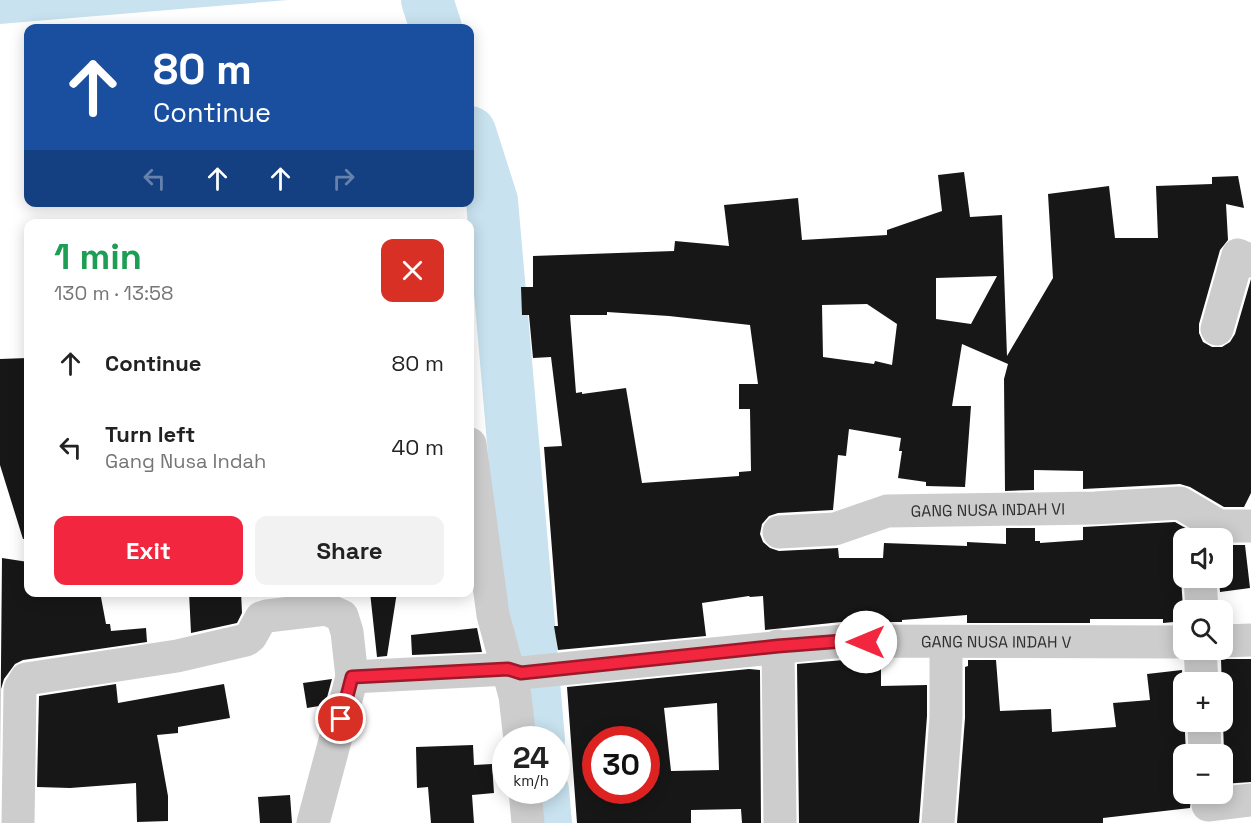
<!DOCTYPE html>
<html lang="en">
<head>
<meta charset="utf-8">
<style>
	body { margin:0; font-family:"Space Grotesk",sans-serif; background:#f2f2f2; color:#222; height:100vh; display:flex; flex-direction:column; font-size:22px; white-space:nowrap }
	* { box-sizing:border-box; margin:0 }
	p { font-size:20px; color:#767676 }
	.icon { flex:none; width:33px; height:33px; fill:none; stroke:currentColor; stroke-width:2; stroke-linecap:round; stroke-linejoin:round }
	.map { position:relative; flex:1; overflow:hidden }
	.details { position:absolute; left:24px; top:219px; width:450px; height:378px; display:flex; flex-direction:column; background:#fff; border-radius:12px; box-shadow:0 3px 15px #0003 }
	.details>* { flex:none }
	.hud { position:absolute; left:24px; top:24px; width:450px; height:183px; border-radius:12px; box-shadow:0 3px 15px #0003; background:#1a4fa0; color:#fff; overflow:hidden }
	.fabs { position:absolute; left:1173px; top:528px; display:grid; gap:12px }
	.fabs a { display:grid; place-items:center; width:60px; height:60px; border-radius:12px; background:#fff; box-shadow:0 3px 15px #0003; font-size:30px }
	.speed { position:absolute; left:492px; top:726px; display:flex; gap:12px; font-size:30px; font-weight:700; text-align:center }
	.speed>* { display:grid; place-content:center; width:78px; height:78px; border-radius:50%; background:#fff; box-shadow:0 3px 15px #0003; line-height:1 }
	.speed small { font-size:15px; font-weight:400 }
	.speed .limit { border:9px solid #d22; background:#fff; color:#111 }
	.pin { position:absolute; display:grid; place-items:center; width:51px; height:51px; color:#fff; margin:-26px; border:3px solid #fff; border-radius:50%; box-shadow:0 2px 6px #0007 }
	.me { position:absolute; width:66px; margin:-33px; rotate:270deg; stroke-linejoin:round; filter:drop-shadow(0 0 4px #0008) }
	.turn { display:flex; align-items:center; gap:21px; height:126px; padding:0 30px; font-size:27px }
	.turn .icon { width:78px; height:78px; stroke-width:2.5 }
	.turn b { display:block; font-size:42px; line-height:51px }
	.lanes { display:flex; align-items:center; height:57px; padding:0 30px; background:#0003; justify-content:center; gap:30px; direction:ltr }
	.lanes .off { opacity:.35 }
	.round { display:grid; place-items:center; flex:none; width:63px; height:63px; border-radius:12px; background:#f2f2f2 }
	.overview { display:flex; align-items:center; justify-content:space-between; height:102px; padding:0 30px }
	h1 { font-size:36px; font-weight:700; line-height:45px; color:#1e9e55 }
	.cta { display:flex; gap:12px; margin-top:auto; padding:12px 30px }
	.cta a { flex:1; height:69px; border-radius:12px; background:#f2273f; color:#fff; font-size:24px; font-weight:700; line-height:69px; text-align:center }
	.cta a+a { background:#f2f2f2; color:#222 }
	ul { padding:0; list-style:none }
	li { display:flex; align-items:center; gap:18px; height:84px; padding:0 30px }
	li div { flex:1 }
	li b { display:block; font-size:22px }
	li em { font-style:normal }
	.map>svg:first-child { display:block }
</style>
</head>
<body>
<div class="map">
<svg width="1251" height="823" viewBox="0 0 1251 823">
	<rect width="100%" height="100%" fill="#fff"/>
	<!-- water -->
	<path fill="#c8e2ef" d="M0,0H288L0,24Z"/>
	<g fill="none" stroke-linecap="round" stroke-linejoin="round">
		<!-- river -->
		<path stroke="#c8e2ef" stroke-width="52" d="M427,0L436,28
			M470,132L492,201L539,740
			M543,790L546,823"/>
	</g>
	<!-- building -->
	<path fill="#171717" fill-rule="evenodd" d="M964,172L970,217L1002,215L1007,356L1053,278L1048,194L1109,186L1115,238H1158L1156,186L1212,184V177L1238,176L1244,208L1226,204L1228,240L1220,250L1199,324V333L1203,342L1212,347H1222L1230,342L1235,334L1251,279V493L1244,507H1224L1190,487L1180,484L1083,489V471L1034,470V490L1005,491L1004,379L1008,364L962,344L952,406H971L965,487L926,486V482L898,478L902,451H899L901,438L849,429L846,456L838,455L833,510L778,513L769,516L762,524L760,534L763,542L770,548L779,551L838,548L839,558H883L884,543L967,546V542L1006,544V528H1035V541H1040V543L1083,540V527L1175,522L1203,538H1184V569L1181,579L1184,621L1163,623V619H1090V623H967V615L902,620V622H841L765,630L763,596L750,597L749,596L702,603L706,636L558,650L554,626H558L544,447L562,446L551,357L533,358L529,315H522L521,287H533V256L674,251L675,241L729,246L724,205L798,198L802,240L887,235V230L942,211L938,175ZM997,276L971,324L936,319V278ZM867,304L897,324L892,365L875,361L874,364L823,357L822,305ZM607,312L669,316L750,325L758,384H739V409H750L751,471L739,472V476L642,483L626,388L582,394V392L576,393L570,315H607Z
		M28,358V538L23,539L0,465V359Z
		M1222,545H1245L1250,588L1220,592L1219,578H1222Z
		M2,558L28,562V592H100L106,624H110L111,631L146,628L147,642L23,660L15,664L4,679L1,689L0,773Z
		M189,592H241L242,613L237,623L191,633Z
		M370,592H397L387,656L377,657Z
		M477,628L482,652L412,655L411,635Z
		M1221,659H1251V782L1222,784L1224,753Z
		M844,660H881V686L927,685V716L919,823H799L797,664Z
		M968,660H996L1000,711L1051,709L1052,732L1116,727L1113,703L1150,700L1147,674L1182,670L1186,754H1184V794H1194L1191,798L1190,808L1103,818V823H957L965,718V667L968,666Z
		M749,669L760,670L761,823H742L741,809L691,810V823H577L567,687ZM717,703L719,770L671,771L664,708ZM596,740H646V790H596Z
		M332,679L325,705L307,708L303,683Z
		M116,684L118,703L224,684L230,718L178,727V733L157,735L168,796V821L137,822L136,783L70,788L37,787L39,696Z
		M473,745L474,765L492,764L494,793L472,795L474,823H431L428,787L417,788L416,747Z
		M290,795L292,823H260L258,797Z"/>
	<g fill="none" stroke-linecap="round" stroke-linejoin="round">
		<!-- minor -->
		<g stroke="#cdcdcd" stroke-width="33">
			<path d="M1217,329L1238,255L1251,261"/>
			<path d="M470,444L493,615L515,696L520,740"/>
			<path id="s1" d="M779,532L835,529L887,511L1095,508L1180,503L1219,526H1251"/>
			<path d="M1200,578L1202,610"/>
			<path d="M1222,641L1251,640"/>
			<path d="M778,646L780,823"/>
			<path d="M1200,650L1202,682"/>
			<path d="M1204,722L1205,754"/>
			<path d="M525,790L528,823"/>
			<path d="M1208,805L1251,800"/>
			<path id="s2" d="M18,823L20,689L26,679L177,656L246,640L251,636L261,618L267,616L326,609L342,616L347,632L352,677L508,669L521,673L843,641L1184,642"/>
			<path d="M313,823L352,677"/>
			<path d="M938,823L946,717V642"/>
		</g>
	</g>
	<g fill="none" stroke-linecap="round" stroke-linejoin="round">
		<defs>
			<path id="route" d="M341,719L352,677L508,669L521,673L778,646L843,641L866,642"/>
		</defs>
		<!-- route casing -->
		<use href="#route" stroke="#9d1929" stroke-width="15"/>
		<!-- route -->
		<use href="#route" stroke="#f2273f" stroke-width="10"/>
	</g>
	<g text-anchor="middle" stroke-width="6" stroke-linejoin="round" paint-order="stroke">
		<!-- street labels -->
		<g font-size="16" fill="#303030" stroke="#fff">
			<text dy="6" stroke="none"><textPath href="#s1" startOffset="212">GANG NUSA INDAH VI</textPath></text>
			<text dy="6" stroke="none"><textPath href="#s2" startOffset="1188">GANG NUSA INDAH V</textPath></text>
		</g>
	</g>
</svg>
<div class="fabs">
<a><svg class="icon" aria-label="sound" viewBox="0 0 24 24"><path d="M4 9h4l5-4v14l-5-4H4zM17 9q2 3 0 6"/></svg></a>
<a><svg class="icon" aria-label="search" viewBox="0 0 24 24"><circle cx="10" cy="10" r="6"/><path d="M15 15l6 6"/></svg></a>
<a>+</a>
<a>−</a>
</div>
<div class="speed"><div>24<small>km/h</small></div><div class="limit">30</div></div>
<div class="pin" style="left:341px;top:719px;background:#d93025"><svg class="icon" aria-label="arrive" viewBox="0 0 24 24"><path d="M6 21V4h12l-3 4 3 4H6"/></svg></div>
<svg class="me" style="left:866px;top:642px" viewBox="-20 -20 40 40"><circle r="19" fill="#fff"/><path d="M0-13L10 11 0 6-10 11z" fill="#f2273f"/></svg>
<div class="hud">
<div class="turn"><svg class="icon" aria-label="ahead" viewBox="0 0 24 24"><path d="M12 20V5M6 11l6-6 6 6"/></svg><div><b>80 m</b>Continue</div></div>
<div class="lanes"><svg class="icon off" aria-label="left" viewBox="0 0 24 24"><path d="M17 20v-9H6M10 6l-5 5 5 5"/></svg><svg class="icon" aria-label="ahead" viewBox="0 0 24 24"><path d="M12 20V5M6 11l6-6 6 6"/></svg><svg class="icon" aria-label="ahead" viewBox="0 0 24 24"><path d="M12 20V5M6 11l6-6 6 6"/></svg><svg class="icon off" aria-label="right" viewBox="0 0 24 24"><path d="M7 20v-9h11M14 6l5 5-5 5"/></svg></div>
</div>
<section class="details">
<div class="overview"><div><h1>1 min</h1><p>130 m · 13:58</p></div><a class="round" style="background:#d93025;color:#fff"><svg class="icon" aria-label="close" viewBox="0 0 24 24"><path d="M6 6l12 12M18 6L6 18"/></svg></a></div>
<ul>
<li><svg class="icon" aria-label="ahead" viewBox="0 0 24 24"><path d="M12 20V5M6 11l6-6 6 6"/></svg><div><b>Continue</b></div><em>80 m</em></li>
<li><svg class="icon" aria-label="left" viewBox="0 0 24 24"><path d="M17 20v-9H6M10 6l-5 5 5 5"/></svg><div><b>Turn left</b><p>Gang Nusa Indah</p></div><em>40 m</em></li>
</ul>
<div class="cta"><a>Exit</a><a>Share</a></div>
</section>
</div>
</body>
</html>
